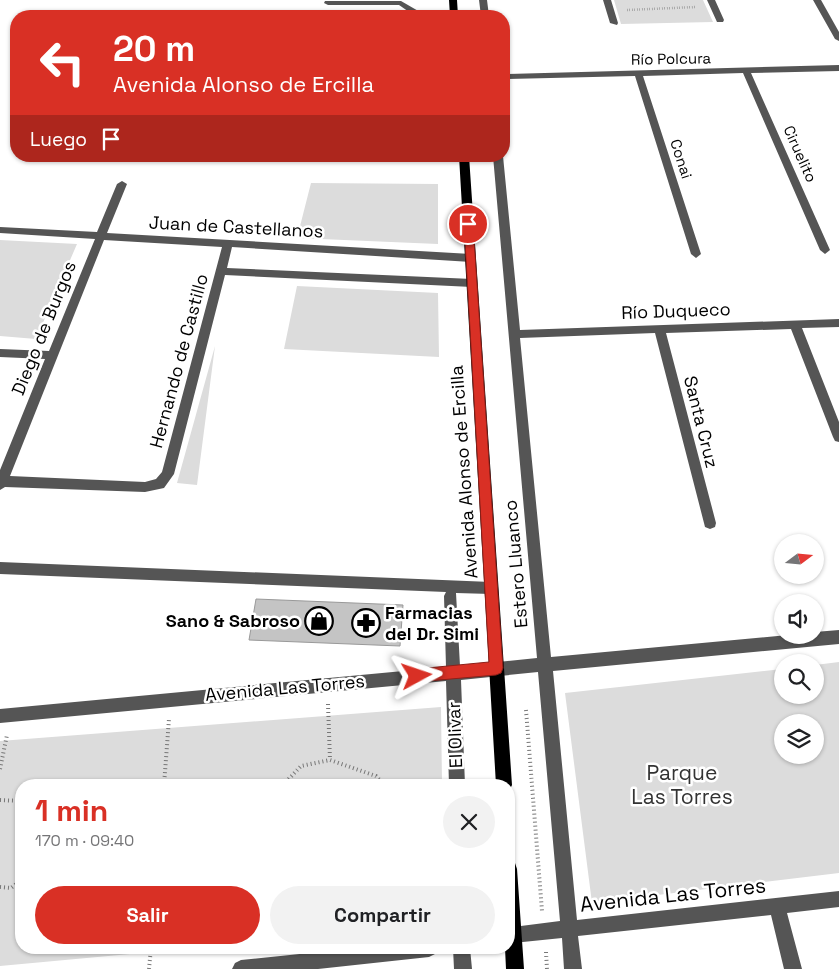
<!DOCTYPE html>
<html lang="es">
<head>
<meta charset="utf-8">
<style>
	body { margin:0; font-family:"Space Grotesk",sans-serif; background:#f2f2f2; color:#202124; height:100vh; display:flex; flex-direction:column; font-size:19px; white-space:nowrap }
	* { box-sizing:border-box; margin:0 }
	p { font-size:16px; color:#757577 }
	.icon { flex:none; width:28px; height:28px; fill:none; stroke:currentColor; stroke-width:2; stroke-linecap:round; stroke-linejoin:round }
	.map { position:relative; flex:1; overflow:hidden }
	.drawer { position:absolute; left:15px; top:779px; width:500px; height:175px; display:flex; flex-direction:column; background:#fff; border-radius:20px; box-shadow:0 1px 4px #0004 }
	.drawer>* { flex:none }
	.top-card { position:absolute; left:10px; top:10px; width:500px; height:152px; border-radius:20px; box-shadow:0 1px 4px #0004; background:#d93025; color:#fff; overflow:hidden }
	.needle { width:32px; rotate:74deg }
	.buttons { position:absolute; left:774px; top:534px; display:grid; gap:10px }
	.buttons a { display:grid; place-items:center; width:50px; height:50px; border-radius:50%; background:#fff; box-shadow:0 1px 4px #0004; font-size:25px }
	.pin { position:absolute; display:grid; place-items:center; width:42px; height:42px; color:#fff; margin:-21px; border:2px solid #fff; border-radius:50%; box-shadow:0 1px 5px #0007 }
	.me { position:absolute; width:55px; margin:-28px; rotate:85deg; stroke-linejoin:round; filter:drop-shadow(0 0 4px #0008) }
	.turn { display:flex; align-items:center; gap:18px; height:105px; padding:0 20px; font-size:22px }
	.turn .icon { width:65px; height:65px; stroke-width:2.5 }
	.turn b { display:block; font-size:35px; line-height:42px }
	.then { display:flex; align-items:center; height:48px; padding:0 20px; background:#0003; gap:10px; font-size:19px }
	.round { display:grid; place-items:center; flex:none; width:52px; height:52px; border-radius:26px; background:#f2f2f2 }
	.summary { display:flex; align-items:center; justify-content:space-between; height:85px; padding:0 20px }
	h1 { font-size:30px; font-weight:800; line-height:38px; color:#d93025 }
	.cta { display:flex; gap:10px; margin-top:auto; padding:10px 20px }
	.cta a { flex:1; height:58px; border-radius:30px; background:#d93025; color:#fff; font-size:20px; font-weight:800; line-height:58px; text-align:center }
	.cta a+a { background:#f2f2f2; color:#202124 }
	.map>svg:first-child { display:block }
</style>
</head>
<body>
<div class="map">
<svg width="839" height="969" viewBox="0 0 839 969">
	<rect width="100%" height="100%" fill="#fff"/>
	<!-- green -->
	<path fill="#dcdcdc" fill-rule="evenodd" d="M614,0H703L713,22L621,24Z
		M311,183L438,184V244L297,238Z
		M0,240L77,244L36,339L0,336Z
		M297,286L438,293L439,357L284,349Z
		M215,346L197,485L177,483Z
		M839,662V873L592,903L565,693L782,669V695H815V665ZM815,722V755H782V722Z
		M441,707L442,785H21V948H195L0,966V741Z"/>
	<!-- building -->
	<path fill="#c4c4c4" stroke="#999" d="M256,599L403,605L400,646L249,640Z"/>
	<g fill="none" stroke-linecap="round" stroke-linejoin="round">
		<!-- path-far1 -->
		<path stroke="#777" stroke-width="2.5" stroke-dasharray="0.5 2" stroke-linecap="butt" d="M627,10L696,7"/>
		<!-- path -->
		<path stroke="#777" stroke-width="4" stroke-dasharray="1 3" stroke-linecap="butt" d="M328,704L330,760
			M526,710L542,911
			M0,769L7,735
			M164,785L169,719
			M283,785L301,766L330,760L376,776L384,785
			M0,800L21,801
			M0,887L11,888L21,880
			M546,952L547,969
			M149,969L151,948"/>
		<!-- minor -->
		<path fill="#555" fill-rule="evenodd" d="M479,0H487L489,16H481Z
			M603,0H611L618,23L617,25L610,23Z
			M707,0H715L724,20L723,22H717Z
			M813,0H821L839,32V41L835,39Z
			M325,1H401L420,12L454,10L458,12L454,14L415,16L399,5H328L324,3Z
			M839,65V71L751,73L830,250L825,254L820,250L743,73L643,76L701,254L696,258L691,254L635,76L504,79V74Z
			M493,156H503L520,330L839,319V327L802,328L839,422V442L835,441L833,437L791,329L666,333L716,523L715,527L710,529L705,527L704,523L655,333L520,338L551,657L788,635H815V632L839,630V644L553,671L577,920L839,891V907L787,913L802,969H784L771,915L578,936L582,969H564L562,938L513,943L509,942V928L513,927L560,921L538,672L461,680L465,785H449L446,681L0,723V709L446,667L444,596L446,592L0,574V562L491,582L496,584L498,588L496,592L491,594L456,593L460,666L537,658Z
			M122,181L127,184L107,233L471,254L476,258L471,262L232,247L227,268L472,279L477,283L472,287L225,275L174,474L164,488L145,492L5,487L0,490V470L45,359L0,357V349L49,351L95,239L0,233V227L97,232L117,184ZM104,240L222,247L162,472L156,479L145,482L10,476Z
			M357,948H438L435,954L429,957L318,969H232L235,963L241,960Z
			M453,948H470L472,969H454Z"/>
		<!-- major -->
		<path fill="#000" fill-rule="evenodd" d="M449,0H457L458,16H450Z
			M459,156H469L512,785L509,791V785H496Z
			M509,861L515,863L517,869L524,969H506L505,948H509Z"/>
	</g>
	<!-- route -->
	<path fill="#d93025" stroke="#8d1f18" d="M468,221L473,224L503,668L501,673L496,675L417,682L413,680L411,676L413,671L417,669L489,662L464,224Z"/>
	<!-- icons -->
	<defs>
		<symbol id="shop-ring" viewBox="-11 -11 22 22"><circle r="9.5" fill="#fff" stroke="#000" stroke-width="1.5"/><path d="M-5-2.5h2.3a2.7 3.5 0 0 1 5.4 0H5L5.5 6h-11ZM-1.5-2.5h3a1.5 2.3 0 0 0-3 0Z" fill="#000"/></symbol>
		<symbol id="pharmacy-ring" viewBox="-11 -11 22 22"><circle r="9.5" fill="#fff" stroke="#000" stroke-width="1.5"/><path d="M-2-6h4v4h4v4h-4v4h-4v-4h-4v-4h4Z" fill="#000"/></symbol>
	</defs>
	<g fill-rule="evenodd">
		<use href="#shop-ring" x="303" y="605" width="32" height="32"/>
		<use href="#pharmacy-ring" x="350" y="607" width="32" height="32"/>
	</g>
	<g text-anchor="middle" stroke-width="5" stroke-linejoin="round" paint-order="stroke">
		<!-- far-street labels -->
		<g font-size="15" fill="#000" stroke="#fff">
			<text transform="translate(671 59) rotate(-1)" y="5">Río Polcura</text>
			<text transform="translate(800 154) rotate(66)" y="5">Ciruelito</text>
			<text transform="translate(681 159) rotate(72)" y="5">Conai</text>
		</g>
		<!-- street labels -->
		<g font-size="18" fill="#000" stroke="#fff">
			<text transform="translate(236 227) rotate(3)" y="6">Juan de Castellanos</text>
			<text transform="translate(676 311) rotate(-2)" y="6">Río Duqueco</text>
			<text transform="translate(44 328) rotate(-68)" y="6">Diego de Burgos</text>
			<text transform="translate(179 361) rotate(-75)" y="6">Hernando de Castillo</text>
			<text transform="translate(701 422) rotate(76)" y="6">Santa Cruz</text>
			<text transform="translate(464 472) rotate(-94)" y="6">Avenida Alonso de Ercilla</text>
			<text transform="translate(516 564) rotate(-95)" y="6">Estero Lluanco</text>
			<text transform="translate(285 688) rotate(-5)" y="6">Avenida Las Torres</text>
			<text transform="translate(455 735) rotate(-92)" y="6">El Olivar</text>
		</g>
		<!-- poi labels -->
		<g font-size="18" font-weight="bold" fill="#000" stroke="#fff" text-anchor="start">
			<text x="385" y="619">Farmacias<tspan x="385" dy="21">del Dr. Simi</tspan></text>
			<text x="300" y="627" text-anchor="end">Sano &amp; Sabroso</text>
		</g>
		<!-- near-park labels -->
		<g font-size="21" fill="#333" stroke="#fff">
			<text x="682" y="780">Parque<tspan x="682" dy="24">Las Torres</tspan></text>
		</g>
		<!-- near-street labels -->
		<g font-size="21" fill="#000" stroke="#fff">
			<text transform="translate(673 895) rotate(-6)" y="7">Avenida Las Torres</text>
		</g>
	</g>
</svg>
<div class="buttons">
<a><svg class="needle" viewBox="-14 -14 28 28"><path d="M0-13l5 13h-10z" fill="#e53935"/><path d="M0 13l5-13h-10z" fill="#757577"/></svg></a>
<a><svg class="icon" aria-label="sound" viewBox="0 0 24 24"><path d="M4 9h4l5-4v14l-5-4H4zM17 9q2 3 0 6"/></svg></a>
<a><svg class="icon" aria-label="search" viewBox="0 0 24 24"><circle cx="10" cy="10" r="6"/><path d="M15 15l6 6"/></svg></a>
<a><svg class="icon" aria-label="layers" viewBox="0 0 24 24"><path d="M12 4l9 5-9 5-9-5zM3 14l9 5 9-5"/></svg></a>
</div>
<div class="pin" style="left:468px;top:224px;background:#d93025"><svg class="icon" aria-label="arrive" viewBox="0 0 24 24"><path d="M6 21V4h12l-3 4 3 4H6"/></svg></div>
<svg class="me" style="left:417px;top:676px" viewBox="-20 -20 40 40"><path d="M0-17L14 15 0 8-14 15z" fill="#d93025" stroke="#fff" stroke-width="4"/></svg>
<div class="top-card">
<div class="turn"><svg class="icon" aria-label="left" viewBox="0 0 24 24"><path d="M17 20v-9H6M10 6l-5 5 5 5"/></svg><div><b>20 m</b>Avenida Alonso de Ercilla</div></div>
<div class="then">Luego<svg class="icon" aria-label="arrive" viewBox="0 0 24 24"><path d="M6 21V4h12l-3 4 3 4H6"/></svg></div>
</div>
<section class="drawer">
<div class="summary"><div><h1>1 min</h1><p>170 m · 09:40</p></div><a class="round"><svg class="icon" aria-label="close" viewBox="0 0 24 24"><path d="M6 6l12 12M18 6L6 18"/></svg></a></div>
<div class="cta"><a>Salir</a><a>Compartir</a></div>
</section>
</div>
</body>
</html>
